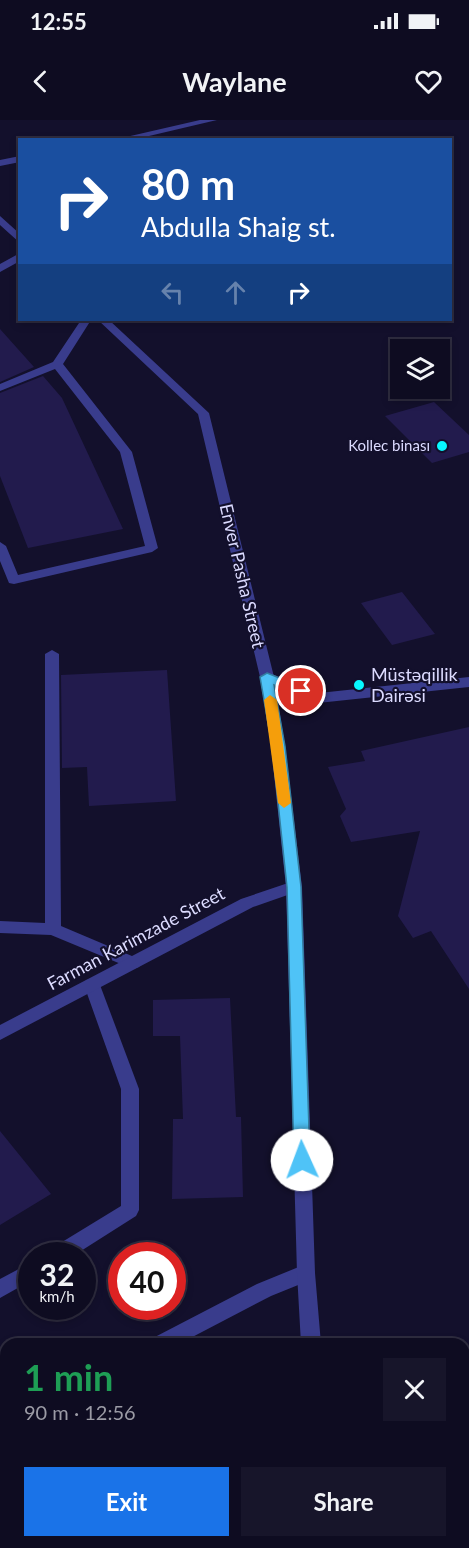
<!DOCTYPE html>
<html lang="en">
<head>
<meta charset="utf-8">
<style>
	body { margin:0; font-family:Lato,sans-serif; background:#17152a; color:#f1f3f6; height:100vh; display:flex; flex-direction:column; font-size:22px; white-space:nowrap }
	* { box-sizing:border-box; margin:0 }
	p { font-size:20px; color:#9b9ba5 }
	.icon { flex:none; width:33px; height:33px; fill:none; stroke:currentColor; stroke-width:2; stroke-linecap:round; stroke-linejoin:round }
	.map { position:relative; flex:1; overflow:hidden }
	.drawer { position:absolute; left:0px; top:1218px; width:470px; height:210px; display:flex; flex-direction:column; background:#0e0c21; border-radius:18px 18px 0 0; box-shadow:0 3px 9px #0003,0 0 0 2px #2e2c3f }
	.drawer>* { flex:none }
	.hud { position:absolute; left:18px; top:18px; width:434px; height:183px; border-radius:0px; box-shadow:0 3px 9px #0003,0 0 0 2px #2e2c3f; background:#1a4fa0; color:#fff; overflow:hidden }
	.buttons { position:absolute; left:390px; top:219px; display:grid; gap:12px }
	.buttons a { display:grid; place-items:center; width:60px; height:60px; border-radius:0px; background:#0e0c21; box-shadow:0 3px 9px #0003,0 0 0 2px #2e2c3f; font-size:30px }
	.speed { position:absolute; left:18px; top:1122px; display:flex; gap:12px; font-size:30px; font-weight:700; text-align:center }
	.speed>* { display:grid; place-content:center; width:78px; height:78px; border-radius:50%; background:#0e0c21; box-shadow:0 3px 9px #0003,0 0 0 2px #2e2c3f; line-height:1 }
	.speed small { font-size:15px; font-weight:400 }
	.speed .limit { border:9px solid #d22; background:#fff; color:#111 }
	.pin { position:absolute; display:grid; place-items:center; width:51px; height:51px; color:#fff; margin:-26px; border:3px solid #fff; border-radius:50%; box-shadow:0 2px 6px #0007 }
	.me { position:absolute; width:66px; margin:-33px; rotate:358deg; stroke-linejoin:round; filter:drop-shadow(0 0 4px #0008) }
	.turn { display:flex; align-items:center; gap:21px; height:126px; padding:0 24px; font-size:27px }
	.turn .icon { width:78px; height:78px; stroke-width:2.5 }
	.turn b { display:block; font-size:42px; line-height:51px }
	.lanes { display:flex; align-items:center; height:57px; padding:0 24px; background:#0003; justify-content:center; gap:30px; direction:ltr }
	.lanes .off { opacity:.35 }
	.round { display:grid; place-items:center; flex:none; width:63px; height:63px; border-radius:0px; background:#17152a }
	.summary { display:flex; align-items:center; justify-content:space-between; height:102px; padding:0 24px }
	h1 { font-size:36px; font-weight:700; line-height:45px; color:#1e9e55 }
	.cta { display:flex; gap:12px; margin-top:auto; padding:12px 24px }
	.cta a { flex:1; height:69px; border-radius:0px; background:#1a73e8; color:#fff; font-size:24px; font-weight:700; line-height:69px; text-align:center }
	.cta a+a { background:#17152a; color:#f1f3f6 }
	.status { display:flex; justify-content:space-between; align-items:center; height:42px; padding:0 30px; background:#0e0c21; direction:ltr }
	.status svg { height:16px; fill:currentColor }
	header { display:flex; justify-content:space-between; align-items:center; height:78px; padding:0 24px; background:#0e0c21; font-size:27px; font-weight:700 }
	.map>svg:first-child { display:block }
</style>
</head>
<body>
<div class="status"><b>12:55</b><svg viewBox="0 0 49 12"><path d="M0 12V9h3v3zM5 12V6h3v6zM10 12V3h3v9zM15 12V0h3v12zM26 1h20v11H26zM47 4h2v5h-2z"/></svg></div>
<header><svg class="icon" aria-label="back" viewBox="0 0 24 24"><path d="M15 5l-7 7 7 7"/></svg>Waylane<svg class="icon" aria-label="heart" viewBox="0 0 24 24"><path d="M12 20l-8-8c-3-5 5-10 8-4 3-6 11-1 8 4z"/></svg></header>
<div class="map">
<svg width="469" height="1428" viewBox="0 0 469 1428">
	<rect width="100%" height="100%" fill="#13102c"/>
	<!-- building -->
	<path fill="#221b4d" d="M0,209L34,247L0,262Z
		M43,256L62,278L123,409L28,428L0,356V273Z
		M434,282L469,315V332L432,343L385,296Z
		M402,472L435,514L392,525L361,483Z
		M167,550L176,681L89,686L87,647L62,648L61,555Z
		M469,607V869L431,811L413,818L398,796L420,711L351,722L340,696L346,689L328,647L365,641L361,631Z
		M230,878L236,997H241L243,1077L172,1079L173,999H183L180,916H153V880Z
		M0,1011L51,1074L0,1105Z"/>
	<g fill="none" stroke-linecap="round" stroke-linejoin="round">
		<!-- service -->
		<path fill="#393c8c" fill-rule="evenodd" d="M200,0H217L132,20H113Z
			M20,36V42L0,46V40Z
			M81,200H91L63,244L132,332L158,428L152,432L14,464L9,463L0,441V422L6,426L18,455L145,426L120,332L55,249L0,271V264L53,242Z
			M52,530L59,534L61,806L139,839L141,843L139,847L133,849L51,815L0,813V801L45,803V534Z
			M92,859L98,860L100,865L139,969V1090L136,1096L73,1136H47L49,1130L121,1086V969L84,865L86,860Z
			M32,1142V1160L0,1178V1159Z
			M306,1144L313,1147L315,1153L313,1159L271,1176L179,1224H150L153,1218L257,1164Z
			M6,1287V1307L0,1310V1290Z
			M469,1312V1337L464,1339V1314Z"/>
		<!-- minor -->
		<path fill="#393c8c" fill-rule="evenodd" d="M20,133V141L0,152V144Z
			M267,552L319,573L469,557V567L318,583L262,560L260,557L262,554Z
			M294,761L299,763L302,767L299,771L253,787L0,920V905L241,779Z"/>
		<!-- tertiary -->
		<path fill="#393c8c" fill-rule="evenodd" d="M0,96L20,114V123L0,105Z
			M98,200H109L209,293L274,557L285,626L302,767L315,1153L321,1224H301L297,1153L286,767L271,626L260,557L198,294Z
			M316,1422H338V1428H316Z"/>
	</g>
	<!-- route -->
	<path fill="#4fc3f7" stroke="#337fa1" stroke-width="1.5" d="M267,553L305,568L307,571L301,575L274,565L285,626L301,767L310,1040L308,1045L302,1047L296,1045L294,1040L287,767L272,626L260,557Z"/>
	<!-- slow -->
	<path fill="#f59e0b" d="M270,575L277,580L291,683L284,688L278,683L264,580Z"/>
	<!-- markers -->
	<g fill="#07f8ff" stroke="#13102c" stroke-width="2">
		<circle cx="442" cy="326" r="6"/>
		<circle cx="359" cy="565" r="6"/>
	</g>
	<g text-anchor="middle" stroke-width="4.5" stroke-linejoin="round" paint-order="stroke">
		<!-- far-poi labels -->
		<g font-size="15" fill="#dcdbff" stroke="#13102c" text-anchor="end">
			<text x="430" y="331">Kollec binası</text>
		</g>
		<!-- street labels -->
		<g font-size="18" fill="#dcdbff" stroke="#13102c">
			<text transform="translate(242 456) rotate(77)" y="6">Enver Pasha Street</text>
			<text transform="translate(136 819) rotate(-28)" y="6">Farman Karimzade Street</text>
		</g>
		<!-- poi labels -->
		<g font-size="18" fill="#dcdbff" stroke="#13102c" text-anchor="start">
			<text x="371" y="561">Müstəqillik<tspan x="371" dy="21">Dairəsi</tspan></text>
		</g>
	</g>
</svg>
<div class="buttons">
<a><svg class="icon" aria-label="layers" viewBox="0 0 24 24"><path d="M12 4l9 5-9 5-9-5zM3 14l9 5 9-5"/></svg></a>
</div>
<div class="speed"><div>32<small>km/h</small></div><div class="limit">40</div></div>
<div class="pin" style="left:301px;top:571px;background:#d93025"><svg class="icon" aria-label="arrive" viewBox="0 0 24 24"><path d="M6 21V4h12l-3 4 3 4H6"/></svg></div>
<svg class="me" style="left:302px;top:1040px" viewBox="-20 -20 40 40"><circle r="19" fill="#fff"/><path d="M0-13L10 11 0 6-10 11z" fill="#4fc3f7"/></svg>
<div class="hud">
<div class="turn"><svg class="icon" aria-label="right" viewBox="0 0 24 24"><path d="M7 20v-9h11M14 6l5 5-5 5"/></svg><div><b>80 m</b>Abdulla Shaig st.</div></div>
<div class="lanes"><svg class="icon off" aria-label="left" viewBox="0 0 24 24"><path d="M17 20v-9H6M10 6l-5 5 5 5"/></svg><svg class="icon off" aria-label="ahead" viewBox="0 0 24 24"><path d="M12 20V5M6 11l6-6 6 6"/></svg><svg class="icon" aria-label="right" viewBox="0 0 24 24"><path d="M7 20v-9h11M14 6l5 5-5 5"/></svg></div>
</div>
<section class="drawer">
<div class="summary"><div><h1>1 min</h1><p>90 m · 12:56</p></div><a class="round"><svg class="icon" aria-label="close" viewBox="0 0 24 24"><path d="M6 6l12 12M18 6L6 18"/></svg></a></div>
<div class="cta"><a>Exit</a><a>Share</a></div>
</section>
</div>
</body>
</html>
